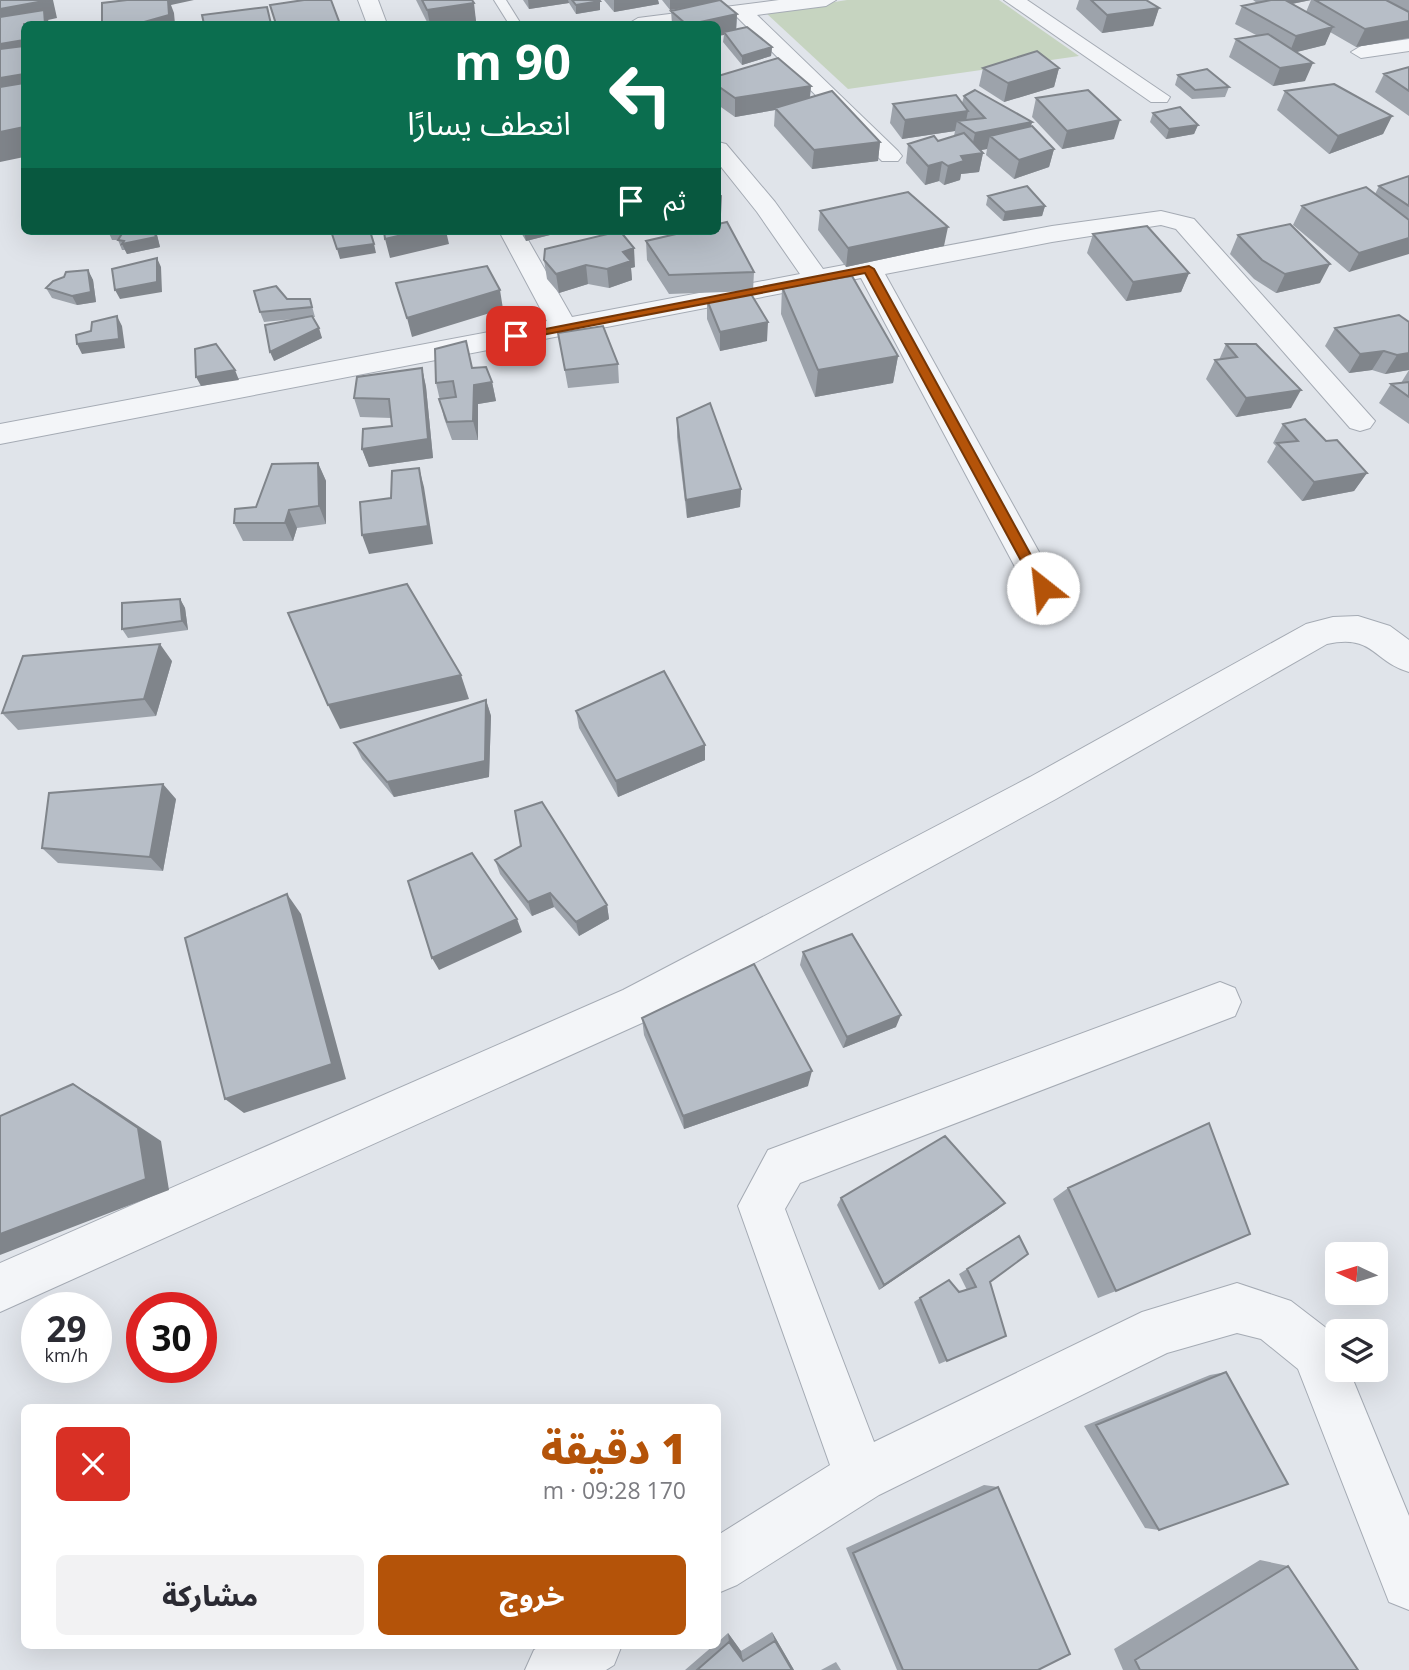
<!DOCTYPE html>
<html lang="ar">
<head>
<meta charset="utf-8">
<style>
	body { margin:0; font-family:"Open Sans","Noto Sans Arabic",sans-serif; background:#f2f2f3; color:#2b2b33; direction:rtl; height:100vh; display:flex; flex-direction:column; font-size:26px; white-space:nowrap }
	* { box-sizing:border-box; margin:0 }
	p { font-size:23px; color:#7c7c81 }
	.icon { flex:none; width:38px; height:38px; fill:none; stroke:currentColor; stroke-width:2; stroke-linecap:round; stroke-linejoin:round }
	.map { position:relative; flex:1; overflow:hidden; direction:ltr }
	.details { position:absolute; left:21px; top:1404px; width:700px; height:245px; display:flex; flex-direction:column; background:#fff; border-radius:10px; box-shadow:0 7px 28px #0002; direction:rtl }
	.details>* { flex:none }
	.top-card { position:absolute; left:21px; top:21px; width:700px; height:214px; border-radius:10px; box-shadow:0 7px 28px #0002; direction:rtl; background:#0b6e4f; color:#fff; overflow:hidden }
	.needle { width:46px; rotate:274deg }
	.fabs { position:absolute; left:1325px; top:1242px; display:grid; gap:14px }
	.fabs a { display:grid; place-items:center; width:63px; height:63px; border-radius:10px; background:#fff; box-shadow:0 7px 28px #0002; font-size:35px }
	.speed { position:absolute; left:21px; top:1292px; display:flex; gap:14px; font-size:35px; font-weight:700; text-align:center }
	.speed>* { display:grid; place-content:center; width:91px; height:91px; border-radius:50%; background:#fff; box-shadow:0 7px 28px #0002; line-height:1 }
	.speed small { font-size:18px; font-weight:400 }
	.speed .limit { border:10px solid #d22; background:#fff; color:#111 }
	.pin { position:absolute; display:grid; place-items:center; width:60px; height:60px; color:#fff; margin:-30px; border-radius:14px; box-shadow:0 4px 10px #0006 }
	.me { position:absolute; width:77px; margin:-38px; rotate:331deg; stroke-linejoin:round; filter:drop-shadow(0 0 5px #0008) }
	.turn { display:flex; align-items:center; gap:24px; height:147px; padding:0 35px; font-size:32px }
	.turn .icon { width:91px; height:91px; stroke-width:2.5 }
	.turn b { display:block; font-size:49px; line-height:60px }
	.then { display:flex; align-items:center; height:66px; padding:0 35px; background:#0003; gap:14px; font-size:26px }
	.round { display:grid; place-items:center; flex:none; width:74px; height:74px; border-radius:10px; background:#f2f2f3 }
	.overview { display:flex; align-items:center; justify-content:space-between; height:119px; padding:0 35px }
	h1 { font-size:42px; font-weight:800; line-height:52px; color:#b45309 }
	.action { display:flex; gap:14px; margin-top:auto; padding:14px 35px }
	.action a { flex:1; height:80px; border-radius:10px; background:#b45309; color:#fff; font-size:28px; font-weight:800; line-height:80px; text-align:center }
	.action a+a { background:#f2f2f3; color:#2b2b33 }
	.map>svg:first-child { display:block }
</style>
</head>
<body>
<div class="map">
<svg width="1409" height="1670" viewBox="0 0 1409 1670">
	<rect width="100%" height="100%" fill="#e0e4ea"/>
	<!-- green -->
	<path fill="#c6d4c0" d="M847,0H999L1079,56L848,89L766,13Z"/>
	<g fill="none" stroke-linecap="round" stroke-linejoin="round">
		<defs>
			<path id="service" d="M494,0H506L521,24H509Z"/>
			<path id="minor" d="M358,0H378L387,24H367Z
				M779,0H836L826,6L757,15L898,151L902,156L898,161H882L737,17L682,24H628L638,18Z
				M1004,0H1027L1170,97L1167,102H1151Z
				M1409,39V51L1361,58L1351,52L1361,46Z
				M718,142L726,144L775,202L823,269L1052,226L1161,211L1194,219L1375,421L1370,428L1360,431L1350,428L1176,229L1161,225L1052,242L885,274L1059,588L1055,597L1043,600L1031,597L861,278L0,444V424L547,321L499,231H523L572,317L800,274L757,212L718,163Z
				M1358,616L1390,626L1409,640V672C1372,661 1374,634 1327,644L1056,799L653,1018L0,1312V1263L623,990L1030,777L1306,624L1333,617Z
				M1220,982L1235,988L1241,1002L1235,1016L800,1183L785,1209L874,1442L1142,1312L1237,1283L1291,1301L1334,1334L1337,1342V1370H1349L1409,1516V1610L1389,1602L1298,1369L1261,1339L1237,1333L1167,1353L879,1495L737,1585L718,1593V1535L830,1465L738,1206L768,1150Z
				M542,1645H622L614,1665L606,1670H525L534,1650Z"/>
		</defs>
		<!-- service casing -->
		<use href="#service" stroke="#a5abb4" stroke-width="2"/>
		<!-- minor casing -->
		<use href="#minor" stroke="#a5abb4" stroke-width="2"/>
		<!-- service -->
		<use href="#service" fill="#f3f5f8" fill-rule="evenodd"/>
		<!-- minor -->
		<use href="#minor" fill="#f3f5f8" fill-rule="evenodd"/>
	</g>
	<!-- wall -->
	<path fill="#9da3ab" fill-rule="evenodd" d="M416,0H472L476,21L455,24H428Z
		M523,0H599L600,10L576,14L569,3L529,9Z
		M604,0H658L659,4L614,12Z
		M662,0H716L737,14L736,30L772,47L771,56L742,65L723,42L724,35L718,24H672L671,11L685,8L670,10Z
		M1079,0H1146L1159,8L1153,26L1102,33L1076,9Z
		M1253,0H1409V38L1356,47L1330,32L1325,45L1296,52L1305,81L1273,86L1229,57L1236,39L1256,35L1235,24L1242,6L1257,3ZM1311,0L1306,12L1292,4Z
		M1409,67V116L1375,92L1384,74Z
		M983,68H1059L1054,87L1004,102L979,86Z
		M1178,75L1229,87L1225,97L1192,99L1175,85Z
		M718,76L811,86L810,98L880,142L878,161L812,169L774,126L775,110L735,117L718,105Z
		M1285,91L1392,116L1383,134L1329,154L1277,110Z
		M964,96L1032,122L1031,126L1054,149L1049,167L1014,179L986,155L987,149L980,150L983,153L979,172L961,174L960,180L944,185L939,181L925,185L906,163L908,144L938,141L954,136L955,131L902,139L890,123L893,104L962,103Z
		M1036,98L1114,139L1062,149L1032,117Z
		M1153,113L1198,125L1194,134L1166,139L1150,122Z
		M1409,176V238L1349,272L1293,225L1302,206L1375,194L1379,186Z
		M988,196L1045,206L1042,216L1003,221L986,205Z
		M820,211L944,246L846,267L818,230Z
		M108,231H156L160,247L127,254L125,250H122L118,240H112Z
		M520,231H566L526,241Z
		M1093,234L1189,273L1181,292L1126,301L1087,253Z
		M1238,235L1320,283L1276,293L1254,279L1230,254Z
		M646,241L754,272L753,291L669,294L647,260Z
		M544,260L635,267L631,268L632,280L609,288L588,284L559,293L547,279Z
		M88,270L93,280L96,302L77,305L52,298L46,288Z
		M782,287L898,356L893,383L815,397L781,314Z
		M287,299H310L315,317H312L322,338L274,361L294,319L264,322L260,312Z
		M707,300L767,341L720,351L707,319Z
		M1399,315L1409,370L1385,374L1372,370L1349,373L1325,346L1335,328Z
		M558,333L618,364L619,383L568,388Z
		M1226,344L1291,408L1236,417L1206,379L1215,360H1219Z
		M422,368L426,387L433,458L369,467L362,449L392,426L391,418L360,417L354,398Z
		M472,368L492,382L496,401L478,404V440H452L444,418L436,383Z
		M1409,370V424L1379,403L1391,384L1401,383Z
		M677,418L741,489L740,507L687,518L677,437Z
		M1283,424L1326,441L1367,473L1354,491L1302,501L1267,462L1276,446L1273,443Z
		M318,463L326,481V524L297,528L293,541H243L234,523Z
		M180,599L185,608L188,630L128,638L122,629Z
		M172,661L156,716L18,730L2,713Z
		M486,700L491,716L489,777L394,797L362,759L354,743Z
		M576,711L705,760L618,797L579,728Z
		M176,799L163,871L58,863L42,848Z
		M521,846L607,905L609,919L579,936L554,907L532,916L500,874L495,860Z
		M803,952L896,1027L843,1048L800,965Z
		M642,1018L808,1086L684,1129L644,1035Z
		M1068,1188L1116,1291L1098,1298L1053,1199Z
		M841,1198L1005,1203L997,1210L879,1290L837,1205Z
		M967,1269L990,1282L1006,1336L939,1364L914,1302L920,1298L959,1292L967,1290L959,1274Z
		M1226,1372L1159,1530L1145,1528L1084,1426L1210,1375Z
		M984,1485L998,1487L1038,1670H897L846,1548Z
		M1260,1560L1288,1566L1358,1670H1123L1114,1649Z
		M772,1632L794,1670H685L714,1645H718V1642L728,1633L741,1651Z
		M836,1662L841,1670H821Z"/>
	<!-- shaded-wall -->
	<path fill="#80858b" d="M0,0H53L57,18L48,20L50,24L0,29Z
		M131,0H194L171,5L174,13L175,24H137Z
		M528,0H568L569,3L529,9Z
		M614,0H658L659,4L614,12Z
		M670,0H716V3L670,10Z
		M1269,0H1311L1266,9Z
		M600,1V10L576,14V5Z
		M474,3L476,21L455,24H430L427,10Z
		M1159,8L1153,26L1102,33L1107,15Z
		M737,14L736,32H724V35L718,36V24H691Z
		M1409,21V38L1356,47L1365,29Z
		M1333,27L1325,45L1289,54L1296,36Z
		M24,40V60L0,64V44Z
		M772,47L771,56L742,65V56Z
		M1313,63L1305,81L1273,86L1280,68Z
		M1059,68L1054,87L1004,102L1008,83Z
		M24,74V94L0,92V78Z
		M811,86L809,104L775,108V110L735,117V98Z
		M968,111L965,126L957,121L955,131L902,139L905,120Z
		M1392,116L1383,134L1329,154L1338,136Z
		M1120,120L1114,139L1062,149L1067,131Z
		M1032,122L1027,141L990,136L987,149L971,152L975,133Z
		M1198,125L1194,134L1166,139L1169,129Z
		M24,127V157L0,162V132Z
		M880,142L878,161L812,169L814,150Z
		M1054,149L1049,167L1014,179L1019,160Z
		M983,153L979,172L961,174L960,180L944,185L948,166L961,156Z
		M942,162L939,181L925,185L928,166Z
		M722,195L721,214H718V196Z
		M1045,206L1042,216L1003,221L1005,212Z
		M948,227L944,246L846,267L848,248Z
		M154,231H156L160,247L127,254L122,244Z
		M419,231H446L449,244L390,258L385,239Z
		M524,231H566L526,241Z
		M1409,238V254L1349,272L1359,253Z
		M374,244L376,253L340,259L337,249Z
		M634,248L635,267L631,268L632,280L609,288L607,269L623,252Z
		M157,258L161,267L162,292L120,299L115,290Z
		M1330,264L1320,283L1276,293L1285,274Z
		M586,265L588,284L559,293L556,274Z
		M88,270L93,280L96,302L77,305L72,296Z
		M1189,273L1181,292L1126,301L1133,282Z
		M500,290L503,309L412,337L407,318Z
		M117,316L122,326L125,348L82,354L77,344Z
		M768,322L767,341L720,351V332Z
		M319,328L322,338L274,361L270,352Z
		M1384,351L1372,370L1349,373L1360,354Z
		M1409,353V370L1385,374L1397,355Z
		M898,356L893,383L815,397L818,370Z
		M422,368L426,387L433,458L369,467L362,449L428,439Z
		M235,370L239,380L201,386L196,377Z
		M492,382L496,401L478,404V440L473,421L474,385Z
		M1301,390L1291,408L1236,417L1246,398Z
		M318,463L326,481V524L319,506Z
		M419,468L424,487L433,544L369,554L362,535Z
		M1367,473L1354,491L1302,501L1314,482Z
		M741,489L740,507L687,518L686,500Z
		M289,510L297,528L293,541L285,523Z
		M180,599L185,608L188,630L182,621Z
		M160,644L172,661L156,716L144,699Z
		M461,675L469,699L340,729L328,705Z
		M486,700L491,716L489,777L394,797L387,782Z
		M705,745V760L618,797L616,781Z
		M163,784L176,799L163,871L150,857Z
		M550,893L554,907L532,916L528,902Z
		M287,894L301,914L346,1079L244,1113L225,1099Z
		M607,905L609,919L579,936L576,922Z
		M517,919L522,932L439,970L432,958Z
		M901,1015L896,1027L843,1048L847,1037Z
		M812,1071L808,1086L684,1129L683,1116Z
		M73,1084L98,1099L161,1141L169,1190L0,1255V1234Z
		M1005,1203L997,1210L879,1290L884,1285Z
		M772,1632L794,1670H792L775,1641Z
		M728,1633L741,1651L743,1661L729,1642Z"/>
	<!-- building -->
	<path fill="#b7bec7" stroke="#80858b" stroke-width="2" d="M0,0H49L0,9Z
		M127,0H168L169,15L137,24H102V3Z
		M304,0H331L340,24H276L270,5Z
		M422,0H472L474,3L427,10Z
		M572,0H599L600,1L576,5Z
		M720,0L737,14L691,24H686L671,11Z
		M1091,0H1146L1159,8L1107,15Z
		M1271,0H1285L1333,27L1296,36L1242,6Z
		M1315,0H1386L1409,12V21L1365,29Z
		M267,7L271,24H204L202,15Z
		M44,10L45,24H24V40L0,44V17Z
		M747,27L772,47L742,56L724,32Z
		M1268,34L1313,63L1280,68L1236,39Z
		M24,46V74L0,78V49Z
		M1037,51L1059,68L1008,83L983,68Z
		M778,58L811,86L735,98L718,86V76Z
		M1409,67V91L1384,74Z
		M1207,69L1229,87L1195,90L1178,75Z
		M24,83V127L0,132V87Z
		M1334,84L1392,116L1338,136L1285,91Z
		M975,90L1032,122L975,133L957,121L985,118L964,96Z
		M1088,90L1120,120L1067,131L1036,98Z
		M832,91L880,142L814,150L775,108Z
		M956,95L968,111L905,120L893,104Z
		M1180,107L1198,125L1169,129L1153,113Z
		M1032,126L1054,149L1019,160L990,136Z
		M964,133L983,153L961,156L964,161L948,166L942,162L928,166L908,144L934,136L938,141Z
		M1409,176V206L1379,186Z
		M1027,186L1045,206L1005,212L988,196Z
		M1366,187L1409,220V238L1359,253L1302,206Z
		M908,192L948,227L848,248L820,211Z
		M727,222L754,272L669,275L646,241L689,231H718V224Z
		M1290,224L1330,264L1285,274L1262,260L1238,235Z
		M1147,226L1189,273L1133,282L1093,234Z
		M116,231H154L156,237L122,244L124,241L118,240L123,232Z
		M331,231H370L374,244L337,249Z
		M384,231H419L385,239Z
		M620,231L634,248L623,252L631,261L607,269L586,265L556,274L544,260L545,249Z
		M157,258V282L115,290L112,269Z
		M487,266L500,290L407,318L396,283Z
		M88,270L91,292L72,296L46,288L53,281L64,277L66,272Z
		M852,276L898,356L818,370L782,287Z
		M276,286L287,299H310L312,307L260,312L254,291Z
		M751,294L768,322L720,332L707,300Z
		M1399,315L1409,322V353L1397,355L1384,351L1360,354L1335,328Z
		M117,316L119,339L77,344L76,335L91,331L92,322Z
		M312,316L319,328L270,352L265,325Z
		M603,326L618,364L565,370L558,333Z
		M466,341L472,368L486,367L492,382L474,385L473,421L447,422L439,399L456,397L453,381L436,383L435,349Z
		M216,344L235,370L196,377L195,349Z
		M1226,344H1256L1301,390L1246,398L1215,360L1237,357Z
		M422,368L428,439L362,449L363,429L392,426L389,399L354,398L357,377Z
		M1409,382V397L1391,384Z
		M710,403L741,489L686,500L677,418Z
		M1305,419L1326,441L1337,440L1367,473L1314,482L1277,443L1298,441L1283,424Z
		M318,463L319,506L289,510L285,523H234L235,509L256,507L272,464Z
		M419,468L428,526L362,535L360,502L391,498L392,471Z
		M407,584L461,675L328,705L288,613Z
		M180,599L182,621L122,629V603Z
		M160,644L144,699L2,713L23,656Z
		M664,671L705,745L616,781L576,711Z
		M486,700L485,761L387,782L354,743Z
		M163,784L150,857L42,848L49,793Z
		M542,802L607,905L576,922L550,893L528,902L495,860L521,846L515,811Z
		M472,853L517,919L432,958L408,881Z
		M287,894L332,1064L225,1099L185,938Z
		M852,934L901,1015L847,1037L803,952Z
		M754,964L812,1071L683,1116L642,1018Z
		M73,1084L138,1128L146,1179L0,1234V1116Z
		M1209,1123L1250,1234L1116,1291L1068,1188Z
		M945,1136L1005,1203L884,1285L841,1198Z
		M1019,1236L1028,1254L990,1282L1006,1336L947,1361L920,1298L949,1280L959,1292L976,1287L967,1269Z
		M1226,1372L1288,1484L1159,1530L1096,1425Z
		M998,1487L1070,1654L1038,1670H903L853,1553Z
		M1288,1566L1358,1670H1140L1135,1660Z
		M775,1641L792,1670H697L729,1642L743,1661Z"/>
	<!-- route -->
	<path fill="#b45309" stroke="#753606" stroke-width="2" d="M869,266L874,269L1049,588L1047,592H1038L865,273L516,340L510,336Z"/>
</svg>
<div class="fabs">
<a><svg class="needle" viewBox="-14 -14 28 28"><path d="M0-13l5 13h-10z" fill="#e53935"/><path d="M0 13l5-13h-10z" fill="#7c7c81"/></svg></a>
<a><svg class="icon" aria-label="layers" viewBox="0 0 24 24"><path d="M12 4l9 5-9 5-9-5zM3 14l9 5 9-5"/></svg></a>
</div>
<div class="speed"><div>29<small>km/h</small></div><div class="limit">30</div></div>
<div class="pin" style="left:516px;top:336px;background:#d93025"><svg class="icon" aria-label="arrive" viewBox="0 0 24 24"><path d="M6 21V4h12l-3 4 3 4H6"/></svg></div>
<svg class="me" style="left:1043px;top:588px" viewBox="-20 -20 40 40"><circle r="19" fill="#fff"/><path d="M0-13L10 11 0 6-10 11z" fill="#b45309"/></svg>
<div class="top-card">
<div class="turn"><svg class="icon" aria-label="left" viewBox="0 0 24 24"><path d="M17 20v-9H6M10 6l-5 5 5 5"/></svg><div><b>90 m</b>انعطف يسارًا</div></div>
<div class="then">ثم<svg class="icon" aria-label="arrive" viewBox="0 0 24 24"><path d="M6 21V4h12l-3 4 3 4H6"/></svg></div>
</div>
<section class="details">
<div class="overview"><div><h1>1 دقيقة</h1><p>170 m · 09:28</p></div><a class="round" style="background:#d93025;color:#fff"><svg class="icon" aria-label="close" viewBox="0 0 24 24"><path d="M6 6l12 12M18 6L6 18"/></svg></a></div>
<div class="action"><a>خروج</a><a>مشاركة</a></div>
</section>
</div>
</body>
</html>
